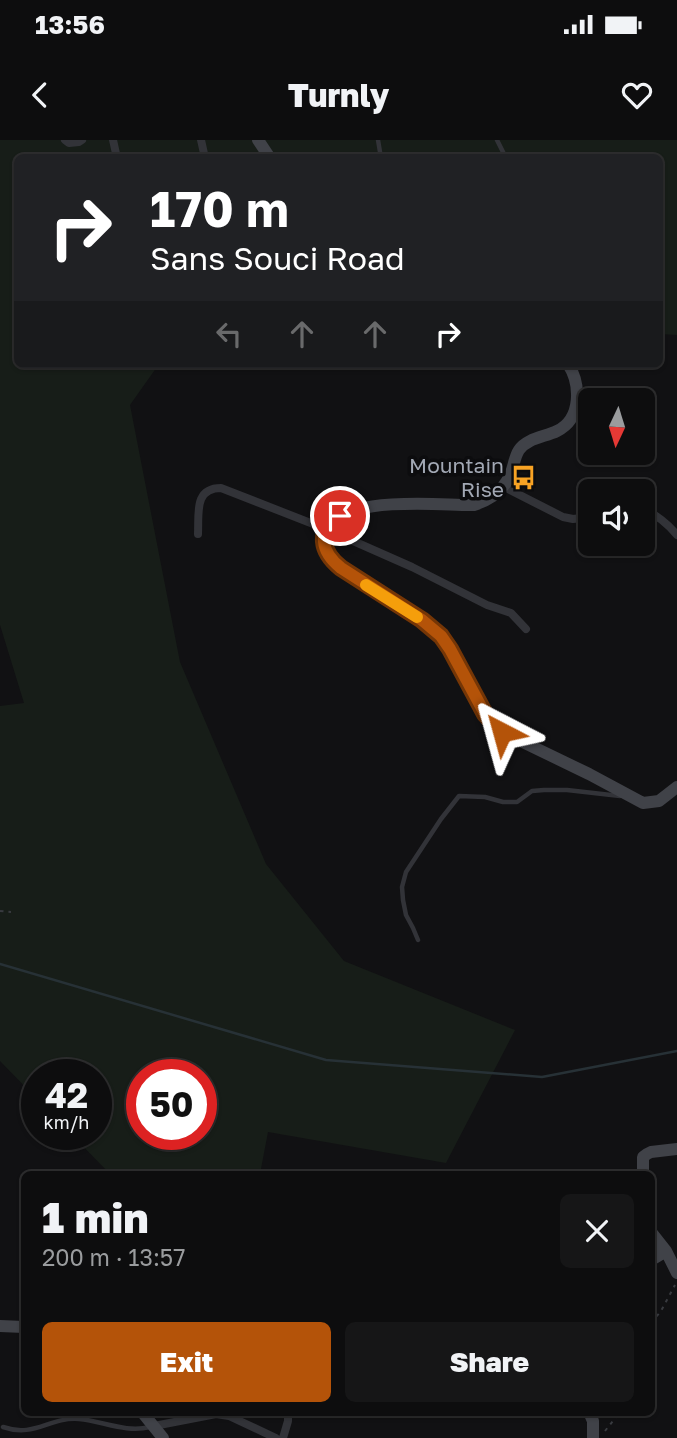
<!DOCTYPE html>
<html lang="en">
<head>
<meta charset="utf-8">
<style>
	body { margin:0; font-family:"Golos Text",sans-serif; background:#161617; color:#f1f3f6; height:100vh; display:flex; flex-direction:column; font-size:26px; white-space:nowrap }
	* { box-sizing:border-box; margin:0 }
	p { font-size:23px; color:#9a9c9e }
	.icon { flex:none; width:38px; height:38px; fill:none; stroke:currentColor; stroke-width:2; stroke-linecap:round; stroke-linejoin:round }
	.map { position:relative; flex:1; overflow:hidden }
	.side { position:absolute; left:21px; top:1031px; width:634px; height:245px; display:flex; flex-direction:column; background:#0d0d0e; border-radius:10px; box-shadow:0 2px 5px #0004,0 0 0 2px #2d2d2e }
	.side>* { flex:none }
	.guide { position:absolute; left:14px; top:14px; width:649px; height:214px; border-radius:10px; box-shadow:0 2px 5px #0004,0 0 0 2px #2d2d2e; background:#202124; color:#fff; overflow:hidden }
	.needle { width:46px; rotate:184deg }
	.controls { position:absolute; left:578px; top:248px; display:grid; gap:14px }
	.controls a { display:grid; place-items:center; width:77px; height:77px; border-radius:10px; background:#0d0d0e; box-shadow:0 2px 5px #0004,0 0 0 2px #2d2d2e; font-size:35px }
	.speed { position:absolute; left:21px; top:919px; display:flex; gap:14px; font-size:35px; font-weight:700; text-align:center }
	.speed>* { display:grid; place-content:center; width:91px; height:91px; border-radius:50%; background:#0d0d0e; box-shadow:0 2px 5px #0004,0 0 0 2px #2d2d2e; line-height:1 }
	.speed small { font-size:18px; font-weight:400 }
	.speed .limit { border:10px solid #d22; background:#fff; color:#111 }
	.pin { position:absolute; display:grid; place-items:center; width:60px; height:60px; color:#fff; margin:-30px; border:4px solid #fff; border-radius:50%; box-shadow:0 2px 7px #0007 }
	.me { position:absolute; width:77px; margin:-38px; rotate:321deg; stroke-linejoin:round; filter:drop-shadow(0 0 5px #0008) }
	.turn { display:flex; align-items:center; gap:24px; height:147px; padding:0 21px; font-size:32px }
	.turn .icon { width:91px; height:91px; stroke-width:2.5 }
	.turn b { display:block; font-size:49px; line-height:60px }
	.lanes { display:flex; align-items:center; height:66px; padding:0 21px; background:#0003; justify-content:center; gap:35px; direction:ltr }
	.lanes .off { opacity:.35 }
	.round { display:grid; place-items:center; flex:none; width:74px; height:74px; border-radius:10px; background:#161617 }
	.headline { display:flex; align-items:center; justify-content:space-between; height:119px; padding:0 21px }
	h1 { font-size:42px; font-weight:800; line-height:52px }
	.action { display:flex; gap:14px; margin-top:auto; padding:14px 21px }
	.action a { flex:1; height:80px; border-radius:10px; background:#b45309; color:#fff; font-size:28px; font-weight:800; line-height:80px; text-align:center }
	.action a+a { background:#161617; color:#f1f3f6 }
	.status { display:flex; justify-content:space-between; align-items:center; height:49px; padding:0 35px; background:#0d0d0e; direction:ltr }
	.status svg { height:19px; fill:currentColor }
	header { display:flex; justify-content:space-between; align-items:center; height:91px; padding:0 21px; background:#0d0d0e; font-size:32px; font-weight:800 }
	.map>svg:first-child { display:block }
</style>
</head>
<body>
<div class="status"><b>13:56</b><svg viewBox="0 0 49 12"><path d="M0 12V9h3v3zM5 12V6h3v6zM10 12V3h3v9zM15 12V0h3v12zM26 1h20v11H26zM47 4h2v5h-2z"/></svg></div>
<header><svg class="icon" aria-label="back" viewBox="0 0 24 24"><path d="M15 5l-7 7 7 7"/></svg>Turnly<svg class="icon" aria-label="heart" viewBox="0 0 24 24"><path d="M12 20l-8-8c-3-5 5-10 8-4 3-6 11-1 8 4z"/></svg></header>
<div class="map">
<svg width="677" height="1298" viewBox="0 0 677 1298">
	<rect width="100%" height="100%" fill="#111113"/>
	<!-- green -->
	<path fill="#171d18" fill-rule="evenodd" d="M0,0H677V195L660,194V18H18V224H159L130,265L180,522L266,724L344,821L515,890L446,1023L268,992L260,1034H110L71,994H96V934H37V959L0,921V566L24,563L0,485ZM142,934H201V994H142Z"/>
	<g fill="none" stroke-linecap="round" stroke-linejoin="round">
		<!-- stream -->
		<path stroke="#273136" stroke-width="2.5" d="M0,824L326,920L542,937L677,911"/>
		<!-- path -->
		<path stroke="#383a3f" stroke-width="2" stroke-dasharray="3.5 5" stroke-linecap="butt" d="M0,771L11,772
			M651,1183L661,1171L675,1145
			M605,1291L620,1272"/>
		<!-- lane -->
		<path stroke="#323338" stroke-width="4.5" d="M378,0L381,18
			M497,0L506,18
			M418,800L413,788L406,775L403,760L402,747L406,732L441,679L459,656L485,657L503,662H517L532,651L544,650H567L620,656
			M3,1287C35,1298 48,1277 79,1279C103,1281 125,1293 150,1287"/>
		<!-- street -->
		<path stroke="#323338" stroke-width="8" d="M65,0L69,3L79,2L82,0
			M113,0L117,18
			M201,0L205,18
			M504,347L563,377L573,379L590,377
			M642,368C657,375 667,383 677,395
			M198,394C199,373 194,348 221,348L326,389L412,427L487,465L511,473L526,489
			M154,1286L216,1274L229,1276L276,1298
			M283,1298L288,1281V1272"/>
		<!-- secondary -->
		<path stroke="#404248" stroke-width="12" d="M258,0L270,18
			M568,224C581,244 582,279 557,291C545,297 527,298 519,310C515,316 514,324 512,330C506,349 492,359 474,365C441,366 332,352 324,397C322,411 330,419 341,428L422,480L441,496L450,509L485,574L502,592L589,634L643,663L659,661L677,647
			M643,1034V1017L647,1014L651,1012L677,1009
			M651,1092L666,1111L677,1133
			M651,1120L666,1111
			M0,1186L24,1187
			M142,1272L163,1298
			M589,1272L593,1281V1298"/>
	</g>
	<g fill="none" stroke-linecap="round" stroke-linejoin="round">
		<defs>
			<path id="route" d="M340,376C316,391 321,412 341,428L422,480L441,496L450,509L485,574L502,592"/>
		</defs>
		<!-- route casing -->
		<use href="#route" stroke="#753606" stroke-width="18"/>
		<!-- route -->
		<use href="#route" stroke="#b45309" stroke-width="12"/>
		<!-- slow -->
		<path stroke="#f59e0b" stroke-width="12" d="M366,445L417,477"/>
	</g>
	<!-- icons -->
	<defs>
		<symbol id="bus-bare" viewBox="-9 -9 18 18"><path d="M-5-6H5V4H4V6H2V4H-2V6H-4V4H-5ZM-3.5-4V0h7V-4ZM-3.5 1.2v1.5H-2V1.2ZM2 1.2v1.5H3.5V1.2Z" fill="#f8a324" stroke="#0c0c0e" stroke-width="2.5" paint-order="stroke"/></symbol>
	</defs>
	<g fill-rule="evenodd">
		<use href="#bus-bare" x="506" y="320" width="35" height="35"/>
	</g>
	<g text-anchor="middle" stroke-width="7" stroke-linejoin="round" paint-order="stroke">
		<!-- poi labels -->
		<g font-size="21" fill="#a2a8b4" stroke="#0c0c0e" text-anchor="end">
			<text x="504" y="333">Mountain<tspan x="504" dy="24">Rise</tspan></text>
		</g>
	</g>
</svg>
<div class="controls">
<a><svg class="needle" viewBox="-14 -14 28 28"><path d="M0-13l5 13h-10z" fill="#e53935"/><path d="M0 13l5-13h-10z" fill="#9a9c9e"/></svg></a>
<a><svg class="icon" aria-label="sound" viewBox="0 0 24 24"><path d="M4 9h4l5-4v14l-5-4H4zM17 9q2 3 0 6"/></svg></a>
</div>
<div class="speed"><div>42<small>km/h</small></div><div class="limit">50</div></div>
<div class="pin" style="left:340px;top:376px;background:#d93025"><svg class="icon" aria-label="arrive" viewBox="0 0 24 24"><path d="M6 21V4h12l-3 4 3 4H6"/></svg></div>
<svg class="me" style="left:502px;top:592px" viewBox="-20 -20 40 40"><path d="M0-17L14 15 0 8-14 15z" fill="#b45309" stroke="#fff" stroke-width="4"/></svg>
<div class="guide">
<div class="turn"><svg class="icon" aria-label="right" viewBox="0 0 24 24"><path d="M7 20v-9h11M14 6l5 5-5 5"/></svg><div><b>170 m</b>Sans Souci Road</div></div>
<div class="lanes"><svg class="icon off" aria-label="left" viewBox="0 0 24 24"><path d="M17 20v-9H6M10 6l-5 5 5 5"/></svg><svg class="icon off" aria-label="ahead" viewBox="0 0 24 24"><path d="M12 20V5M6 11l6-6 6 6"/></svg><svg class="icon off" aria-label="ahead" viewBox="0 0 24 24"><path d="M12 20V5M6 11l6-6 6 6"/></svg><svg class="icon" aria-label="right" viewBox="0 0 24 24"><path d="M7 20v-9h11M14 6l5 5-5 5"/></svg></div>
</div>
<section class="side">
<div class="headline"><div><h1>1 min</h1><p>200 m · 13:57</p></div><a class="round"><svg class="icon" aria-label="close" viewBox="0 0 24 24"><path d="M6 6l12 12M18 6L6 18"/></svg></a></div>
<div class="action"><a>Exit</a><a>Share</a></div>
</section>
</div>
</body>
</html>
